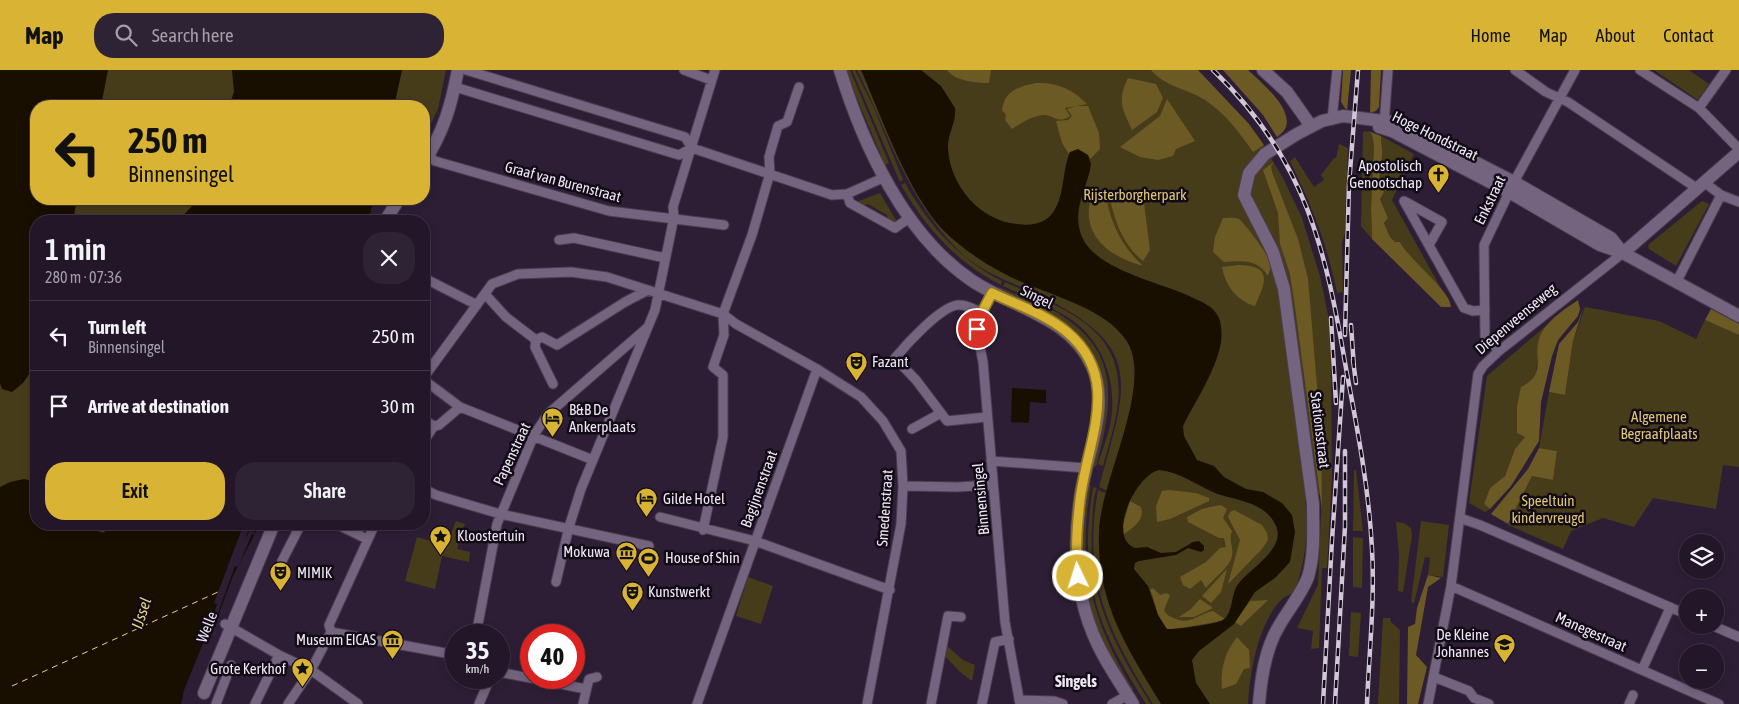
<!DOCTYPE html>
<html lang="en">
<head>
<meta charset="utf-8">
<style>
	body { margin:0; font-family:"Asap Condensed",sans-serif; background:#2e2334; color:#f1f3f6; height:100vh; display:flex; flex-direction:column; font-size:19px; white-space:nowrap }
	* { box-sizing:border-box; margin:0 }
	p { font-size:16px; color:#a29fa8 }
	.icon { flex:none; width:28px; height:28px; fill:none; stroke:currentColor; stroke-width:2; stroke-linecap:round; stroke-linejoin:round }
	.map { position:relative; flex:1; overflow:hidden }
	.sheet { position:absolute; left:30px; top:145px; width:400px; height:315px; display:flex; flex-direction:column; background:#221628; border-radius:20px; box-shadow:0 2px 8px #0003,0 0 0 1px #3f3545 }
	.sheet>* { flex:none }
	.hud { position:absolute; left:30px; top:30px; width:400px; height:105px; border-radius:20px; box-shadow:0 2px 8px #0003,0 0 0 1px #3f3545; background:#d9b334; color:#111; overflow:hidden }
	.controls { position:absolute; left:1679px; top:464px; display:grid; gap:10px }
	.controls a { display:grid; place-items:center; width:45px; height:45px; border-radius:50%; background:#221628; box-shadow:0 2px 8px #0003,0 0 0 1px #3f3545; font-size:25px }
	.speed { position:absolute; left:445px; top:554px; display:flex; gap:10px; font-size:25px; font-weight:700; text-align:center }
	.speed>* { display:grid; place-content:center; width:65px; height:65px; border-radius:50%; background:#221628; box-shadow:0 2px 8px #0003,0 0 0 1px #3f3545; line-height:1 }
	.speed small { font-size:12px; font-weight:400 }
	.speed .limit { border:8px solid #d22; background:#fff; color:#111 }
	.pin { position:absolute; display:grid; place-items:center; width:42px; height:42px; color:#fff; margin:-21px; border:2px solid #fff; border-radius:50%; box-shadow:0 1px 5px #0007 }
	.me { position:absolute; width:55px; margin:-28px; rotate:356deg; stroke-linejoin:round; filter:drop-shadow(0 0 4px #0008) }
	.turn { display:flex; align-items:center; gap:18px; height:105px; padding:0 15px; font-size:22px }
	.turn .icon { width:65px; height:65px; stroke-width:2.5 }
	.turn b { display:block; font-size:35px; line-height:42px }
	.round { display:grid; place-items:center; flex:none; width:52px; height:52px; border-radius:20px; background:#2e2334 }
	.summary { display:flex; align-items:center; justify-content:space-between; height:85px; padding:0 15px }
	h1 { font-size:30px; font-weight:600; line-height:38px }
	.button { display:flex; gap:10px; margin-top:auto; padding:10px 15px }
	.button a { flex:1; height:58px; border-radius:20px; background:#d9b334; color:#111; font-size:20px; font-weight:600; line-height:58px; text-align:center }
	.button a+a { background:#2e2334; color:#f1f3f6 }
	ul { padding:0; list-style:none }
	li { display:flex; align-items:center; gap:15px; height:70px; padding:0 15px; border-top:1px solid #3f3545 }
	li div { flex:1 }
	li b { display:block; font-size:19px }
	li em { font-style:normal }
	header { display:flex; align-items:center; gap:30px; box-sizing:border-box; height:70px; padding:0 25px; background:#d9b334; color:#111 }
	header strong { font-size:24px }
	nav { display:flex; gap:28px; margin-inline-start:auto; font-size:18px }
	.search { width:350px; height:45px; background:#2e2334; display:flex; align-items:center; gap:12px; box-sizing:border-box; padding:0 18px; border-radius:20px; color:#a29fa8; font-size:19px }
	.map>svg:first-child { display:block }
</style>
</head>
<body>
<header>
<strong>Map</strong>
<div class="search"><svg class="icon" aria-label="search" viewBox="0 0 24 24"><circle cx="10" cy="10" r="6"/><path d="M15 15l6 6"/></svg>Search here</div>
<nav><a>Home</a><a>Map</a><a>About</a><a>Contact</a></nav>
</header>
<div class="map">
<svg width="1739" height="634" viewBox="0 0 1739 634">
	<rect width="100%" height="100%" fill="#2d1e35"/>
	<!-- green -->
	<path fill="#473c1a" d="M0,0H261L252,36H36V129H226L218,151H36V454H107L40,608L0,593Z
		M402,0H446L438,39L429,58L424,56V36H394Z
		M845,0H850L889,93L885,95Z
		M852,0H855L874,38L903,110L900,112Z
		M857,0H1185L1260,70L1283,108L1302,148L1320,206L1329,250L1331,281L1332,407L1327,498H1322L1319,578L1311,579L1313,561L1297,558L1318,515L1322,424L1305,428C1309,460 1306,492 1294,522C1290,525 1285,526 1281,530C1258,554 1250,602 1248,634H1153C1108,561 1082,509 1098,420L1105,423L1106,420L1099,417C1130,306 1145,274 1028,220C1005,210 977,199 959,181C905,126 890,66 857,0Z
		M1654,0H1689L1709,14L1698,30Z
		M1366,61L1372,65L1374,75L1371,139L1372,169L1361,156L1363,62Z
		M1381,66L1414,84L1392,130L1444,224L1410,188L1400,172L1395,173L1390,167L1384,153L1388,148L1380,129L1384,122C1377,106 1380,103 1382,87C1383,81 1381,73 1381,66Z
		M1339,74L1348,78L1345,162L1342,174L1343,222L1337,223C1328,176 1311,134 1290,91L1295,87L1314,117L1324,110L1321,105L1334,88H1336Z
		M905,113C928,155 960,190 1002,211L1001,215C956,192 926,158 901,115Z
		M880,123L897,152L894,154L888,149L887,145L868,134L863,136L856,132Z
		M1702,131L1709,134L1676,196L1649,179L1648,175Z
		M1005,212C1066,240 1130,259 1117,340C1114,359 1108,377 1103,396L1098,394C1103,378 1111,359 1112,342C1115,304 1099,266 1066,246C1046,234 1024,226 1003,216Z
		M999,217C1021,227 1046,234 1065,248C1123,287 1111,339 1096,397L1092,396L1103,347L1087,277L997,220Z
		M1585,237L1659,251L1696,269L1705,250L1739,265V397L1723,395L1716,439L1653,428L1634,457L1603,448L1571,461L1563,479L1508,455L1532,406L1553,409L1557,381L1539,378L1549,322L1565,325L1573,271Z
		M1548,254L1539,269L1536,304L1517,336V363L1526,367L1515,379L1505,406L1490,418L1484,434L1490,439L1485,442L1469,433L1487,306Z
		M1354,400H1356L1363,461H1353Z
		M1087,415L1091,416C1076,494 1093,553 1133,619L1131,621C1102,577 1080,526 1080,473C1080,454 1085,434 1087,415Z
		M1093,417L1097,418C1092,430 1093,444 1092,456C1087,526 1115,577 1151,634H1146C1097,556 1078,511 1093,417Z
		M456,451L465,454L457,479L470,482L469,492L442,486L435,519L405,511L417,467L431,471L436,461L450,466Z
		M1421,451L1449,455L1443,507L1428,505L1430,488L1425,487L1414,533L1411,532Z
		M1396,452L1404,453L1411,458L1412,465L1403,522L1398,521L1399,484Z
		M1353,467L1363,468L1362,518L1353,517Z
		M748,507L773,516L761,554L736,546Z
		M1351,542L1361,543L1358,587L1349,586Z
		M1383,548H1390L1391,552L1400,560L1399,634H1378Z
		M947,576L963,590L975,595L972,611L960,602L944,585Z"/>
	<!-- forest -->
	<path fill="#6c5a25" d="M947,0H991L989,13C976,13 955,11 947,0Z
		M1151,0H1198L1249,54L1264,75L1253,82C1239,62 1226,44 1205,30C1186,18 1167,18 1151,0Z
		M1223,0H1248C1263,14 1306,49 1277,67L1263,45Z
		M1343,0H1351L1347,41L1341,32Z
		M1371,0H1381L1379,37L1376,41L1370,43Z
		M1128,8L1156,14L1163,28L1157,42L1132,60C1122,38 1117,31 1128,8Z
		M1036,13C1056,12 1073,19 1087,34L1065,38L1070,46C1057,55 1054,44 1043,45C1032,46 1021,53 1012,59L1005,50L1006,45L1002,40C1005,20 1018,17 1036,13Z
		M1167,29L1195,71L1176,79L1173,86L1158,90L1140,87L1120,77L1160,46Z
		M1076,36H1088L1099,63L1100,79L1090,89L1088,85L1070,82L1069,84L1062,73L1056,51L1068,50L1072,46L1067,39Z
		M1368,61L1381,66C1381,73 1383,81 1382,87C1380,103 1377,106 1384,122L1380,129L1388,148L1384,153L1390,167L1395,172H1400C1409,190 1451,221 1451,237H1441L1372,169L1371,139L1374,75L1372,65Z
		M1274,92L1271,96L1272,102L1298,169L1308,209L1321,364L1322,440L1295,237L1290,204L1280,174L1278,143L1263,100Z
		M1094,117L1105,121C1110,151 1120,175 1143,196C1103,185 1077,160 1094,117Z
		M1129,120L1137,124L1144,133L1150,180L1143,191C1121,173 1114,148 1108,121Z
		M1223,148C1228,148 1234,147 1239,149C1243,151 1272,190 1271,194C1271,198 1269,202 1268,206C1257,188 1242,191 1224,192L1213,182L1215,167Z
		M1239,195C1274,196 1265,213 1255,236C1237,231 1225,215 1222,197Z
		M1578,230L1580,239L1578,246L1558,270L1552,286L1541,332L1539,371L1511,416L1490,439L1484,434L1490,418L1505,406L1515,379L1525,367L1517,363V337L1521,317C1547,304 1533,289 1539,269C1545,251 1564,240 1578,230Z
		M1584,236L1573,271L1565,325L1549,322L1559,274L1578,252Z
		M1711,239L1739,254V265L1705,250Z
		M1539,378L1557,381L1553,410L1532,406L1508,454L1491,444L1528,399Z
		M1169,420L1196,423L1209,428V431L1170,449L1157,452L1156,436L1162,421Z
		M1130,431L1141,437C1145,450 1134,457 1124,464L1123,455Z
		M1215,436L1221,435L1227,439L1223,448L1232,461C1228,470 1234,477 1232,486C1230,497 1213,509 1206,518L1201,510L1190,519L1183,515L1180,507L1206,492L1220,478L1226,477L1224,468H1219L1188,452L1187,447L1202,439Z
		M1234,440L1262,455L1267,463L1268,470L1262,479L1228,514L1240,470L1228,447L1230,442Z
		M1227,499L1221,522L1211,533L1202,526Z
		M1428,505L1441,508L1428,517L1416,585L1427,597L1418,634H1407L1408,557L1415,554L1417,538Z
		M1153,518L1160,525L1166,523L1170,525L1164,540C1167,546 1170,546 1176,549C1191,555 1198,544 1213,541L1225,549L1216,552L1169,560C1156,552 1157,533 1150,520Z
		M1200,529L1213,538L1194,547H1179L1191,539Z
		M1268,530L1241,556L1235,552L1250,531Z
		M1237,567L1249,580L1250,598L1244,599L1236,614L1222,619C1220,599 1225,582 1237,567Z"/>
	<!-- water -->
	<path fill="#180f00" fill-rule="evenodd" d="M0,0H108L101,36H36V129H77L73,151H36V294L23,313L12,322L2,319L0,313Z
		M232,0H402L394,36H229L234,22Z
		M861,0H921L941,16L955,38C957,52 947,64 948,79C950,115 980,151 1017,154C1031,156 1046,154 1054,141C1065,124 1062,100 1070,82L1078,79L1088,85L1091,94C1088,117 1073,136 1080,161C1089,198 1156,211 1187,225C1197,230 1210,234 1216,243C1222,251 1222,263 1221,272C1216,301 1196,330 1183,356L1184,366L1197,390L1214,396L1224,407L1246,419L1263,422L1282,433L1292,445L1295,462L1290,492L1275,508L1255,522L1234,554L1199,581L1192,590L1196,613L1210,634H1161C1126,576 1096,532 1099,460C1101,410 1155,312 1126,270C1103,235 1039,223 1003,203C982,192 960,177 943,160C908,123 882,48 861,0ZM1159,400C1180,402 1196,415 1215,423C1236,431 1265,431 1276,456C1286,478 1251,498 1239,513C1230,523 1234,543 1223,550C1217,554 1173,560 1167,559L1158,545L1148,516L1134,499L1135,493L1139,491L1176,485L1188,478L1201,482L1204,480V476L1199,471L1193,472L1176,482L1161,483L1147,477L1135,478C1106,467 1136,405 1159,400Z
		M195,129H374L368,151H178L192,136Z
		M1012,318L1046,320V333L1030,332L1029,353L1011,352Z
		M24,409L36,412V454H78L104,463L107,460L102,454H260L233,506L215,554H211L184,620L181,634H0V417L10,412Z"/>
	<!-- pier -->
	<path fill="#2d1e35" d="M243,456L249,458L245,470L250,460L256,463L254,465L252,464L238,497L235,496L214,554L211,553L217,534L214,533Z"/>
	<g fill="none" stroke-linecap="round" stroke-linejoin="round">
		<!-- ferry -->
		<path stroke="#eed382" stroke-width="1" stroke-dasharray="6 5" stroke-linecap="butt" d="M12,616L218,522"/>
		<defs>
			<path id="street" d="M466,0L685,67L692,78L832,125L847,124L885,107
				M684,0L711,10
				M1515,0L1546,22L1568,32L1698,119
				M1640,0L1699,38L1739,79
				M455,17L679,85L692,78
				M1699,38L1726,0
				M1332,50L1337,0
				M1384,55L1388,0
				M428,86L435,91L609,141L724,155
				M1705,113L1721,125L1739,132
				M847,124L850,133L895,158L909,148
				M1404,131L1464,238L1473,241L1485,240
				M1406,132L1442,152L1429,175
				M559,170L574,168L665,188
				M424,208L477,235
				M1676,213L1721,125
				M992,223C975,255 976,257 983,292L1005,552L1020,634
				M485,224L506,247L536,270
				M982,242C975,240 967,235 960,235C943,233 905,276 895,288L916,310L947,351L987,347
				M536,270L542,267L557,275L625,232L648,220
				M536,270L535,277L553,314
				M1499,281L1485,266L1484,175L1514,112L1575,0
				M424,307L492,214L518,204L571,202L607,207L723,244L736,254L817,299L861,327L883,351L901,381L903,416L901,454L867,634
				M424,310L460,337L593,390
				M424,350L434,356
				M912,359L941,343
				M424,371L434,356L439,355L460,337
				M991,391L1086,398
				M903,416L957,417L992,415
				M424,419L436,425L500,444L649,476
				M660,447L755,471L890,520
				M1460,448L1480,455L1688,545
				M336,454L367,469
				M703,460L723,367V305L713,297L724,265L723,244L752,165L770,103L769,87L778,56L787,52L799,17
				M282,491L301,454
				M556,512L569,457L581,419L655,240L674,147L673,137L715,0
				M1451,516L1719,634
				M225,554L279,585L311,600L358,634
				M1711,555L1739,567
				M331,562L456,585
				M331,562L329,555L375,454
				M476,565L497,454L534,365L548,344L647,258
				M1642,600L1670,538
				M499,602L586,619
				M1434,607L1469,621L1474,628L1489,634
				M1019,630L1054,631L1063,634
				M216,634L231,595
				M255,634L279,585
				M288,634L311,600L331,562
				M479,634L490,608
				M583,634L589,609L597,607
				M697,634L817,299
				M931,634L948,546L961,547
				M982,634L995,572L1009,569
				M1112,634L1128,625
				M1428,634L1451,516L1478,304L1483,296L1499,281L1623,183
				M1629,634L1633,625"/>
			<path id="secondary" d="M840,0C863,75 904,164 971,210C1012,238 1070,246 1092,296C1111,338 1085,387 1080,430C1073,479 1076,530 1098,575C1108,596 1121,614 1133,634
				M1263,0L1287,22L1311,56
				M1379,57L1392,61L1509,122L1600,175L1623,183L1739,246
				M424,92C444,61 451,36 458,0
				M385,151L399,129
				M1623,183L1739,82
				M204,623L274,454
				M1259,634C1261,608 1265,579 1279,556C1288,540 1301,525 1308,507C1315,483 1313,458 1313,434L1284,219L1273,182L1244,125L1249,103L1265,84L1297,64L1322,51L1343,46L1392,52L1428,68L1514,112L1611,168L1623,183"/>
		</defs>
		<!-- street casing -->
		<use href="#street" stroke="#4a3d50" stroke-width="11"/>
		<!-- secondary casing -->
		<use href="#secondary" stroke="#4a3d50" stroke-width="14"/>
		<!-- street -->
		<use href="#street" stroke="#75647f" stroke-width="9"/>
		<!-- secondary -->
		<use href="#secondary" stroke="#75647f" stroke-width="12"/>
		<defs>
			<path id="rail" d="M1213,0C1307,90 1326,181 1347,304C1358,362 1369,420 1372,479C1375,531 1369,583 1367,634
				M1331,248L1336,333
				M1351,255L1354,298
				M1345,265L1349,114L1358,0
				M1353,290L1356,313
				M1323,634L1332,470L1343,307
				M1335,634L1345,456V381"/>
		</defs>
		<!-- rail casing -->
		<use href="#rail" stroke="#d2c7d8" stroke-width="4.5"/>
		<!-- rail -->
		<use href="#rail" stroke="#110b15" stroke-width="2.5" stroke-dasharray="8" stroke-linecap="butt"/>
	</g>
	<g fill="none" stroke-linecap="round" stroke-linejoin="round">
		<defs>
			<path id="route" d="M977,259L978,250L992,223C1017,235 1046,244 1067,262C1123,309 1087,371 1080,430C1077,455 1075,482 1078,506"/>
		</defs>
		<!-- route casing -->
		<use href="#route" stroke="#8d7422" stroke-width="12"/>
		<!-- route -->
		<use href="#route" stroke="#d9b334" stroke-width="9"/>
	</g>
	<!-- icons -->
	<defs>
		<symbol id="church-pin" viewBox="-11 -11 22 30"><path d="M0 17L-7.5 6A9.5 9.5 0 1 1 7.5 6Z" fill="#d9b334" stroke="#110b15"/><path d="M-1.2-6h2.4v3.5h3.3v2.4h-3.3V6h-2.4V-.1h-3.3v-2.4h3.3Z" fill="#111"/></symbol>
		<symbol id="theatre-pin" viewBox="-11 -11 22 30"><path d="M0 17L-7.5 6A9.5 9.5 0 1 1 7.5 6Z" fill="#d9b334" stroke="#110b15"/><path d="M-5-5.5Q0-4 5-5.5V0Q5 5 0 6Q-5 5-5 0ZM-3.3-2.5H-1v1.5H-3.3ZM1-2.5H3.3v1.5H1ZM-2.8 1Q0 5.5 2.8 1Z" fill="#111"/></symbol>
		<symbol id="hotel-pin" viewBox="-11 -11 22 30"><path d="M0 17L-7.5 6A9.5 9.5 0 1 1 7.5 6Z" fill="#d9b334" stroke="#110b15"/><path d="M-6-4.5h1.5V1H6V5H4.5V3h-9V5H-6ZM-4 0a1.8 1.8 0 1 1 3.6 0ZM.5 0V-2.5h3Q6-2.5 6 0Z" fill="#111"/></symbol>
		<symbol id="sight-pin" viewBox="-11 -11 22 30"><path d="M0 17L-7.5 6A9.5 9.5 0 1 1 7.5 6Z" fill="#d9b334" stroke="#110b15"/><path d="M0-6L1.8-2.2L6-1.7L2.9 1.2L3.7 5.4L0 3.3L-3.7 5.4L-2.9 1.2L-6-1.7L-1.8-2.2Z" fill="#111"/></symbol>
		<symbol id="museum-pin" viewBox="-11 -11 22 30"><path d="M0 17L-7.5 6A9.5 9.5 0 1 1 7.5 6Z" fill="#d9b334" stroke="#110b15"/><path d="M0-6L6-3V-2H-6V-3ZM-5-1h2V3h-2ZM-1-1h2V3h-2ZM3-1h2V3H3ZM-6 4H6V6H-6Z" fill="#111"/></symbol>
		<symbol id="stadium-pin" viewBox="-11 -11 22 30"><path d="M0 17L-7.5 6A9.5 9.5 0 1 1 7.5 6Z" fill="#d9b334" stroke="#110b15"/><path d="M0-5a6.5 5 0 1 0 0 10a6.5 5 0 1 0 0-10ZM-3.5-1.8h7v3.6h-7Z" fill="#111"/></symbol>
		<symbol id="school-pin" viewBox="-11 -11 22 30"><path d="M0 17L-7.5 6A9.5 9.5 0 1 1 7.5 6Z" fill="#d9b334" stroke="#110b15"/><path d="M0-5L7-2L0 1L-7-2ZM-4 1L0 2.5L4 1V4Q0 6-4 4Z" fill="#111"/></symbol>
	</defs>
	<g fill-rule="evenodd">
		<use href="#church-pin" x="1426" y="92" width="25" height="34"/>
		<use href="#theatre-pin" x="844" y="280" width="25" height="34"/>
		<use href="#hotel-pin" x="540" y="336" width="25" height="34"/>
		<use href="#hotel-pin" x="634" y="416" width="25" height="34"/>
		<use href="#sight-pin" x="428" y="454" width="25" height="34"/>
		<use href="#museum-pin" x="614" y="470" width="25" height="34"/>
		<use href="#stadium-pin" x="636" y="476" width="25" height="34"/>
		<use href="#theatre-pin" x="268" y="490" width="25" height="34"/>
		<use href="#theatre-pin" x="620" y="510" width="25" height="34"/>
		<use href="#museum-pin" x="380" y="558" width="25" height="34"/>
		<use href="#school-pin" x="1492" y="562" width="25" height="34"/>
		<use href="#sight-pin" x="290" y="586" width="25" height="34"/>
	</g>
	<g text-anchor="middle" stroke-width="5" stroke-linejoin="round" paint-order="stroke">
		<!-- street labels -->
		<g font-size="15" fill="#f0e6f6" stroke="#110b15">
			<text transform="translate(1435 66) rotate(26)" y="5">Hoge Hondstraat</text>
			<text transform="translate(563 112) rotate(15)" y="5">Graaf van Burenstraat</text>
			<text transform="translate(1490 130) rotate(-64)" y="5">Enkstraat</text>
			<text transform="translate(1037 227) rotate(26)" y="5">Singel</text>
			<text transform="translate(1516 249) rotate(-40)" y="5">Diepenveenseweg</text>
			<text transform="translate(1320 360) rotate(83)" y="5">Stationsstraat</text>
			<text transform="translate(512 384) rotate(-65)" y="5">Papenstraat</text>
			<text transform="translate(759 419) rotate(-70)" y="5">Bagijnenstraat</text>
			<text transform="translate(981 429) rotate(-95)" y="5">Binnensingel</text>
			<text transform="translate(885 438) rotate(-86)" y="5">Smedenstraat</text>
			<text transform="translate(207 557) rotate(-68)" y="5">Welle</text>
			<text transform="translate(1591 562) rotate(24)" y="5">Manegestraat</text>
		</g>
		<!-- poi labels -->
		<g font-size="15" fill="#f0e6f6" stroke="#110b15" text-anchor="start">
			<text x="1422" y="101" text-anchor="end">Apostolisch<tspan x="1422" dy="17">Genootschap</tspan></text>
			<text x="872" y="297">Fazant</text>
			<text x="569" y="345">B&amp;B De<tspan x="569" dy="17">Ankerplaats</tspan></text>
			<text x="663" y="434">Gilde Hotel</text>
			<text x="457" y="471">Kloostertuin</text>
			<text x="610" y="487" text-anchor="end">Mokuwa</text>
			<text x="665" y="493">House of Shin</text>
			<text x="297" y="508">MIMIK</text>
			<text x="648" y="527">Kunstwerkt</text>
			<text x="1489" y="570" text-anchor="end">De Kleine<tspan x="1489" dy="17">Johannes</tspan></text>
			<text x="376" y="575" text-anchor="end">Museum EICAS</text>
			<text x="286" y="604" text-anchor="end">Grote Kerkhof</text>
		</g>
		<!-- park labels -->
		<g font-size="15" fill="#e1c675" stroke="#110b15">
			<text x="1135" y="130">Rijsterborgherpark</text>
			<text x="1659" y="352">Algemene<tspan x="1659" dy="17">Begraafplaats</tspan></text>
			<text x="1548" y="436">Speeltuin<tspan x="1548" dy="17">kindervreugd</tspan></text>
		</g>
		<!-- water labels -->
		<g font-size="16" font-style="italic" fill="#eed382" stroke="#110b15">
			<text transform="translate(141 543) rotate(-72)" y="6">IJssel</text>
		</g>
		<!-- neighbourhood labels -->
		<g font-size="16" font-weight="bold" fill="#f0e6f6" stroke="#110b15">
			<text x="1076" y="617">Singels</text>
		</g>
	</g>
</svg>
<div class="controls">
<a><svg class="icon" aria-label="layers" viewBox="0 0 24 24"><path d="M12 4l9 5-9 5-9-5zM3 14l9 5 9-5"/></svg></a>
<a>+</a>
<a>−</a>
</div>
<div class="speed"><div>35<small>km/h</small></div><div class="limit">40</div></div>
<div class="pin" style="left:977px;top:259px;background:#d93025"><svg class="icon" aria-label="arrive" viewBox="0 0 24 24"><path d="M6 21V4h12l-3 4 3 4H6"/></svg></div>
<svg class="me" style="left:1078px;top:506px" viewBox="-20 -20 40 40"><circle r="17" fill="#d9b334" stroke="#fff" stroke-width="3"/><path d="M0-11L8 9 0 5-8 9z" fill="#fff"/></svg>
<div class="hud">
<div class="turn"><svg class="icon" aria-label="left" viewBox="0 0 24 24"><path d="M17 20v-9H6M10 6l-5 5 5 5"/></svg><div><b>250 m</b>Binnensingel</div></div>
</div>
<section class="sheet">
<div class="summary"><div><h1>1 min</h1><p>280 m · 07:36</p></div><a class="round"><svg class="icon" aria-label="close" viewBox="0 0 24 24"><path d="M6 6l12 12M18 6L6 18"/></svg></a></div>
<ul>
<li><svg class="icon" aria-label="left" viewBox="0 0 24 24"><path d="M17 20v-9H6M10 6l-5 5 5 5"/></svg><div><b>Turn left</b><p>Binnensingel</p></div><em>250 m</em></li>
<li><svg class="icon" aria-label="arrive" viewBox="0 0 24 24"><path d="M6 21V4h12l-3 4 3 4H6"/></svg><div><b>Arrive at destination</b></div><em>30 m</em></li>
</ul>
<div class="button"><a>Exit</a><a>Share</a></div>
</section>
</div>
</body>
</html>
